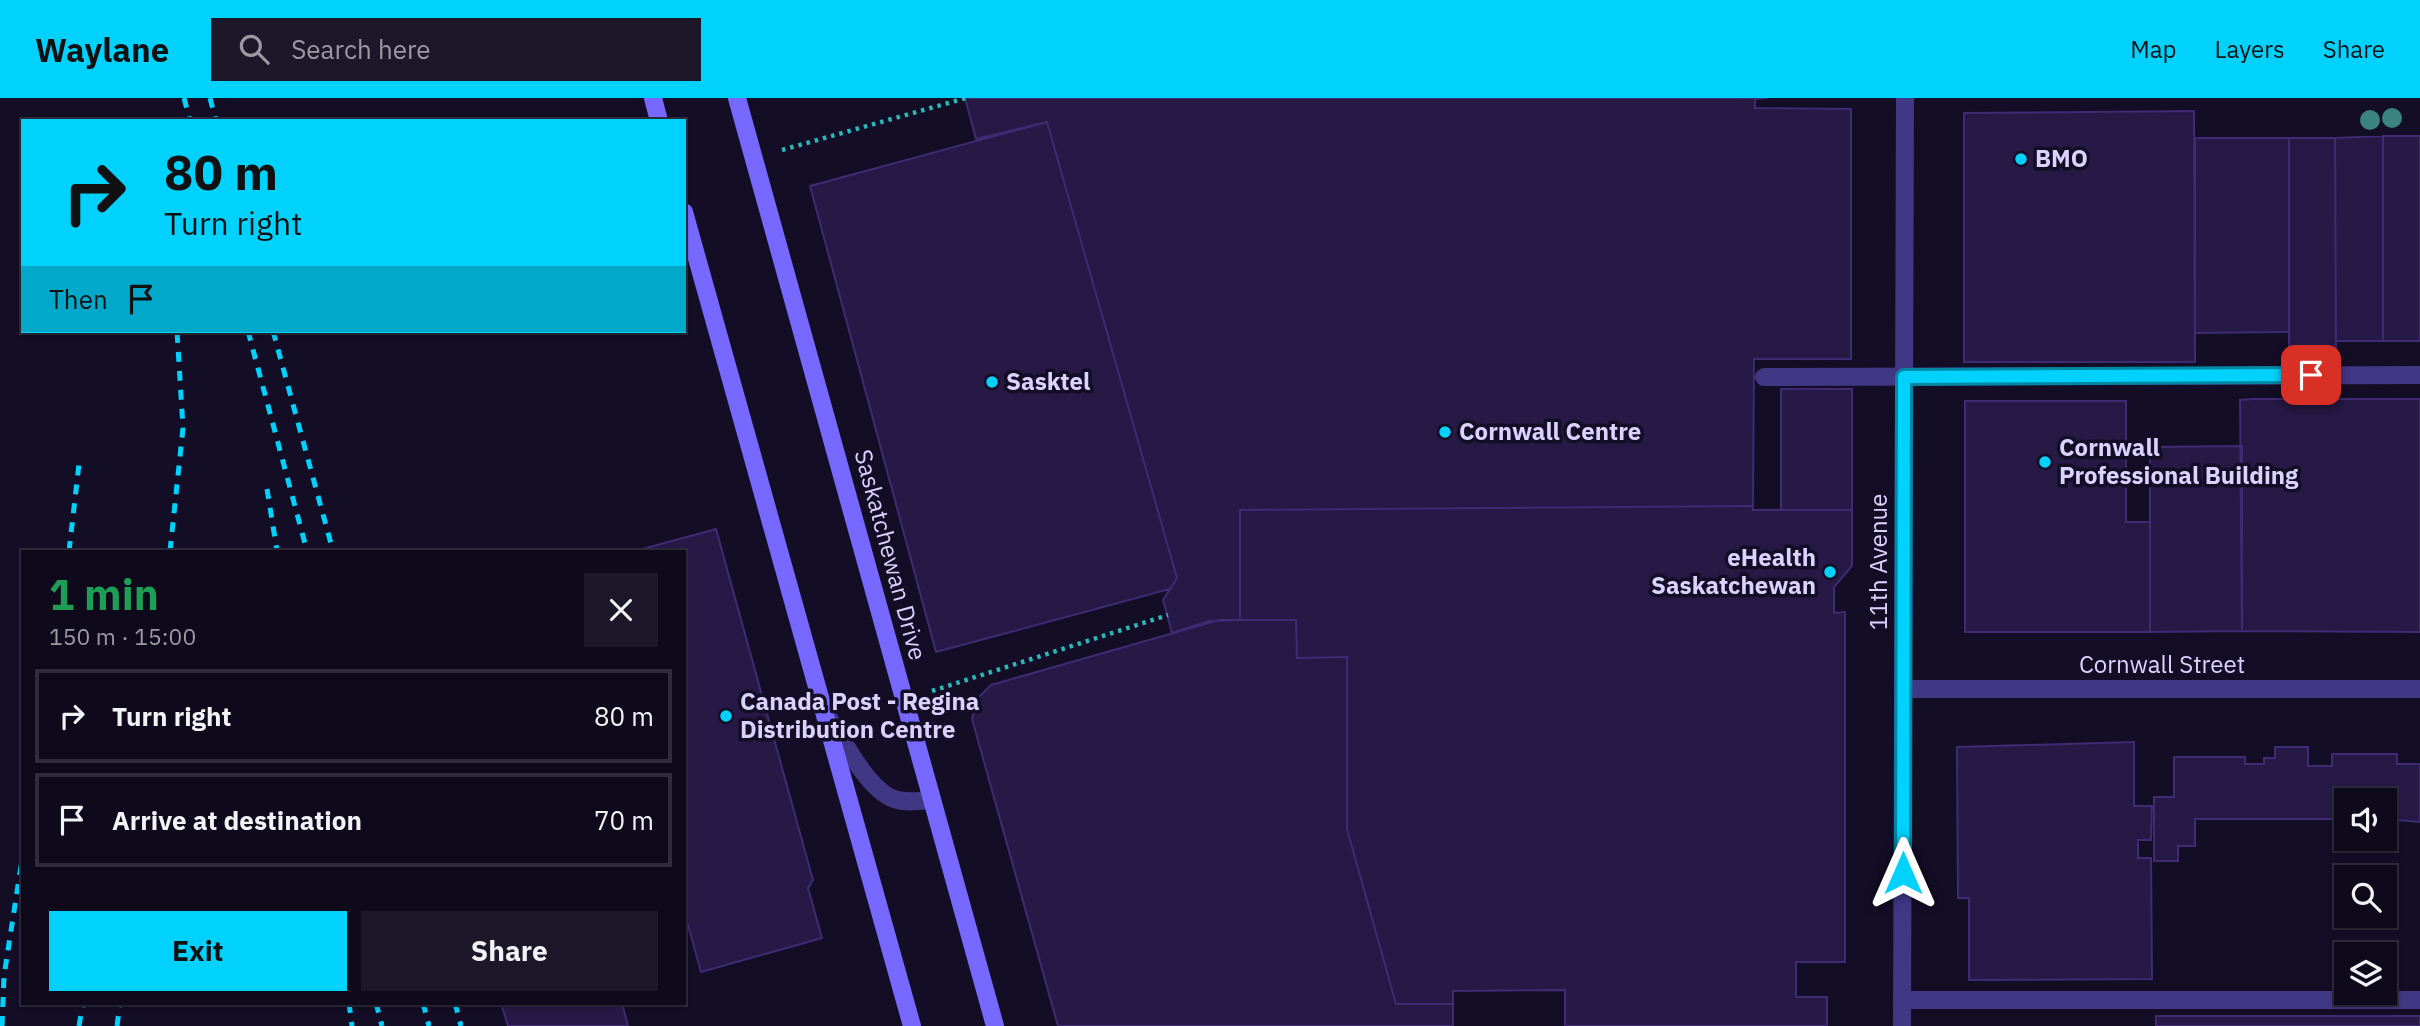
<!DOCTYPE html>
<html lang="en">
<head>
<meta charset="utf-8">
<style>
	body { margin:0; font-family:"IBM Plex Sans",sans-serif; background:#1c1829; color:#f1f3f6; height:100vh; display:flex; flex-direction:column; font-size:26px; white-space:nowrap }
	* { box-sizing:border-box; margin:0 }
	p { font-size:23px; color:#9b9aa3 }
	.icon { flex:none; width:38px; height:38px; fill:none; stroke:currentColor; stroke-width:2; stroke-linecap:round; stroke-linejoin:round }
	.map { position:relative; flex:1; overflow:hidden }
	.details { position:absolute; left:21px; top:452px; width:665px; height:455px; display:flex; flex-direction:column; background:#0e0a1c; border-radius:0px; box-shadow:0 2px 5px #0004,0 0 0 2px #2e2b3b }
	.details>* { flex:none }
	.top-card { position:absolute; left:21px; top:21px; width:665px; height:214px; border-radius:0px; box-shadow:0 2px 5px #0004,0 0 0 2px #2e2b3b; background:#00d2fd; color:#111; overflow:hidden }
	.fabs { position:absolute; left:2334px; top:690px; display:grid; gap:14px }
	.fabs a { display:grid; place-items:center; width:63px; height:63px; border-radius:0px; background:#0e0a1c; box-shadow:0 2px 5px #0004,0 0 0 2px #2e2b3b; font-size:35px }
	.pin { position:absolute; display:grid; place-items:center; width:60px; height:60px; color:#fff; margin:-30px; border-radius:14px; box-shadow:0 4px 10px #0006 }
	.me { position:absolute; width:77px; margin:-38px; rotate:0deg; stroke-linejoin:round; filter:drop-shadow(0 0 5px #0008) }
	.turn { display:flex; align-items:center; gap:24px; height:147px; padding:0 28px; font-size:32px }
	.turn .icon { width:91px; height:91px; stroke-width:2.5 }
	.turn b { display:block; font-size:49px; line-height:60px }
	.then { display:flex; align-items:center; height:66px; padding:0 28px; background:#0003; gap:14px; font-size:26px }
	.round { display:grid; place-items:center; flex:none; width:74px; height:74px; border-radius:0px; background:#1c1829 }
	.head { display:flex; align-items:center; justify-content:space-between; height:119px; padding:0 28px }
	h1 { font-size:42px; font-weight:700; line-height:52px; color:#1e9e55 }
	.button { display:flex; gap:14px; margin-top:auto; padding:14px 28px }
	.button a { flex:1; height:80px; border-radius:0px; background:#00d2fd; color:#111; font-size:28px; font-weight:700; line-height:80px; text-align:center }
	.button a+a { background:#1c1829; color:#f1f3f6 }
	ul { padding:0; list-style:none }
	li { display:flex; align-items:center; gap:21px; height:94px; margin:0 14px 10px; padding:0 14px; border:4px solid #2e2b3b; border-radius:0px }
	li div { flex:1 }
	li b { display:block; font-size:26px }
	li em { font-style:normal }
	header { display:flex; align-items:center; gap:42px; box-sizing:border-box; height:98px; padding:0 35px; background:#00d2fd; color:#111 }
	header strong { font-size:33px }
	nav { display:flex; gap:38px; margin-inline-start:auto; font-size:24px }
	.search { width:490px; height:63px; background:#1c1829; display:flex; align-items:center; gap:18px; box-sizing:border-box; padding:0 24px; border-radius:0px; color:#9b9aa3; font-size:26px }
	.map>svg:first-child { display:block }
</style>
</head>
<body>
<header>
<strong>Waylane</strong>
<div class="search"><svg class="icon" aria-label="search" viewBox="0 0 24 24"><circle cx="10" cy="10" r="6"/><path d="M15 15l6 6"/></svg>Search here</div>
<nav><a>Map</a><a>Layers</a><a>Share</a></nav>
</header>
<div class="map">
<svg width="2420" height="928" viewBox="0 0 2420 928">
	<rect width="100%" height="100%" fill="#130e25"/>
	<!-- building -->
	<path fill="#261946" stroke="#3e2b73" stroke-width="2" d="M1768,0L1755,1V10L1851,11V261H1754L1753,408L1240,412V522L1209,523L1172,535L1163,502L1177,480L1047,24L976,41L965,0Z
		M2194,13L2195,264H1964V15Z
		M1047,24L1177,480L1170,491L936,554L810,88Z
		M2383,38H2420V243H2383Z
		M2383,38V243H2336L2335,40Z
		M2195,40H2289V234L2195,235Z
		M2289,40H2335L2336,264H2289Z
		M1781,291H1852V412H1781Z
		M2252,301H2420V534L2242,533L2240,302Z
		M1965,303H2126V424H2150V534H1965Z
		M2242,348V533L2150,534V349Z
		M1753,408V412H1852V468L1834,489V515L1845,514V864H1796V899H1827V928H1565V892L1453,893V906H1396L1347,731V559L1297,560L1296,522H1240V412Z
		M716,431L813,782L808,790L822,840L701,874L688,827L684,828V453H635Z
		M1219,522H1296L1297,560L1347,559V731L1396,906H1453V928H1058L972,621L977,601L991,587Z
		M2134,644V708H2152L2151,742H2138V760H2151L2152,881L1969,882V800H1958L1957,649Z
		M2275,649H2308V668H2332V656H2397V666H2420V724L2385,721V702H2347V721H2195V748H2178V763H2154V699H2174V659H2245V666H2264V660H2275Z
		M501,905H622L628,928H508Z
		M2156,918H2420V928H2156Z"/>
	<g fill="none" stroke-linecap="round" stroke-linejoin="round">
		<!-- path -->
		<path stroke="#2bb8ba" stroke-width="4.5" stroke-dasharray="3.5 5" stroke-linecap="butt" d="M782,52L966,0
			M932,593L1168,517"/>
		<!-- service -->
		<path stroke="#403785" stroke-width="18" d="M1764,279L2420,277
			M827,617C842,641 868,692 894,701C906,705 920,703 932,702
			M1902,902H2420"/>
		<!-- minor -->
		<path stroke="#403785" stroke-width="18" d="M1903,591H2420"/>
		<!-- tertiary -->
		<path stroke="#403785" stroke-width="18" d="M1902,928L1905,0"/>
		<!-- secondary -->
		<path stroke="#7769ff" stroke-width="18" d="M653,0L659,23
			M737,0L995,928
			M684,114L912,928"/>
		<!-- rail -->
		<path stroke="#00d2fd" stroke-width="5" stroke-dasharray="10 9" stroke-linecap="butt" d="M184,0L190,23
			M210,0L216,23
			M248,233L307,453
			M273,233L333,453
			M267,391L277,453
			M69,453L79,366
			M170,453L183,330L177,233
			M349,905L352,928
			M376,905L382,928
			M423,905L429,928
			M455,905L461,928
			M2,928L4,878L23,755
			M79,928L83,905
			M117,928L120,905"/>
	</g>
	<!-- trees -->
	<g fill="#3a8380">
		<circle cx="2392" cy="20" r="10"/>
		<circle cx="2370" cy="22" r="10"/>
	</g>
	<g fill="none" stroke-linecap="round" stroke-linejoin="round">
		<defs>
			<path id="route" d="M1903,775L1904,279L2311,277"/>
		</defs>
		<!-- route casing -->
		<use href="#route" stroke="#0088a4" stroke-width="18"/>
		<!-- route -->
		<use href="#route" stroke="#00d2fd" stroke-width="12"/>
	</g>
	<!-- markers -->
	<g fill="#00d2fd" stroke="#130e25" stroke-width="2.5">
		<circle cx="2021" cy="61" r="7"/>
		<circle cx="992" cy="284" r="7"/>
		<circle cx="1445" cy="334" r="7"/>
		<circle cx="2045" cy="364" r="7"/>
		<circle cx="1830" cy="474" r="7"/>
		<circle cx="726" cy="618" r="7"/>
	</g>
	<g text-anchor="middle" stroke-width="7" stroke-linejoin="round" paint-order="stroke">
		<!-- poi labels -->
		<g font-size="24" font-weight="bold" fill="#dad2ff" stroke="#130e25" text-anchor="start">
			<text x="2035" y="69">BMO</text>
			<text x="1006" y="292">Sasktel</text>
			<text x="1459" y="342">Cornwall Centre</text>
			<text x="2059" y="358">Cornwall<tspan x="2059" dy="28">Professional Building</tspan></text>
			<text x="1816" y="468" text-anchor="end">eHealth<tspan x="1816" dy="28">Saskatchewan</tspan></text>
			<text x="740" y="612">Canada Post - Regina<tspan x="740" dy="28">Distribution Centre</tspan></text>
		</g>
		<!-- street labels -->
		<g font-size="24" fill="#dad2ff" stroke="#130e25">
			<text transform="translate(890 457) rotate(75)" y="8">Saskatchewan Drive</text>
			<text transform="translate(1879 464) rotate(-90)" y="8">11th Avenue</text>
			<text x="2162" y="575">Cornwall Street</text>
		</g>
	</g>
</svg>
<div class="fabs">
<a><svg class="icon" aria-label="sound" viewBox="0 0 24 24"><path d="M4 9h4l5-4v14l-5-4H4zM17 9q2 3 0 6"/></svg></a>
<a><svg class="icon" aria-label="search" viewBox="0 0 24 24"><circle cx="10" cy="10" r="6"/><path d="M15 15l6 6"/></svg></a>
<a><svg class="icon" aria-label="layers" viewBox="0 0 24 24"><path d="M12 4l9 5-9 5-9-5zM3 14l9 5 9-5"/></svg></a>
</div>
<div class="pin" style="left:2311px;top:277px;background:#d93025"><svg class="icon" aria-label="arrive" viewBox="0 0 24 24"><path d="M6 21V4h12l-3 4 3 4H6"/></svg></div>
<svg class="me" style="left:1903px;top:775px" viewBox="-20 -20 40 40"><path d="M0-17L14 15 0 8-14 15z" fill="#00d2fd" stroke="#fff" stroke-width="4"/></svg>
<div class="top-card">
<div class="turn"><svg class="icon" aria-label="right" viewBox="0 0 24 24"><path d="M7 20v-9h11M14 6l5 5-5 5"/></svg><div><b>80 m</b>Turn right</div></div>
<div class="then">Then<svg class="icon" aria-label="arrive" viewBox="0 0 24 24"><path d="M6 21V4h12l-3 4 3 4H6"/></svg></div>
</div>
<section class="details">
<div class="head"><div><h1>1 min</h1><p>150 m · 15:00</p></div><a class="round"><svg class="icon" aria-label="close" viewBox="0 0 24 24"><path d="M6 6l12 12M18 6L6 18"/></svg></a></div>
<ul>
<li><svg class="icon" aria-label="right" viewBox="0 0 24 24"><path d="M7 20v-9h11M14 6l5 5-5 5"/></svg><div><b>Turn right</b></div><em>80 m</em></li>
<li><svg class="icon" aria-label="arrive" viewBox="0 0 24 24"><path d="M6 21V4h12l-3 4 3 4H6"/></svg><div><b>Arrive at destination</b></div><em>70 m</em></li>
</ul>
<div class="button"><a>Exit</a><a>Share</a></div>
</section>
</div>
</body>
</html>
